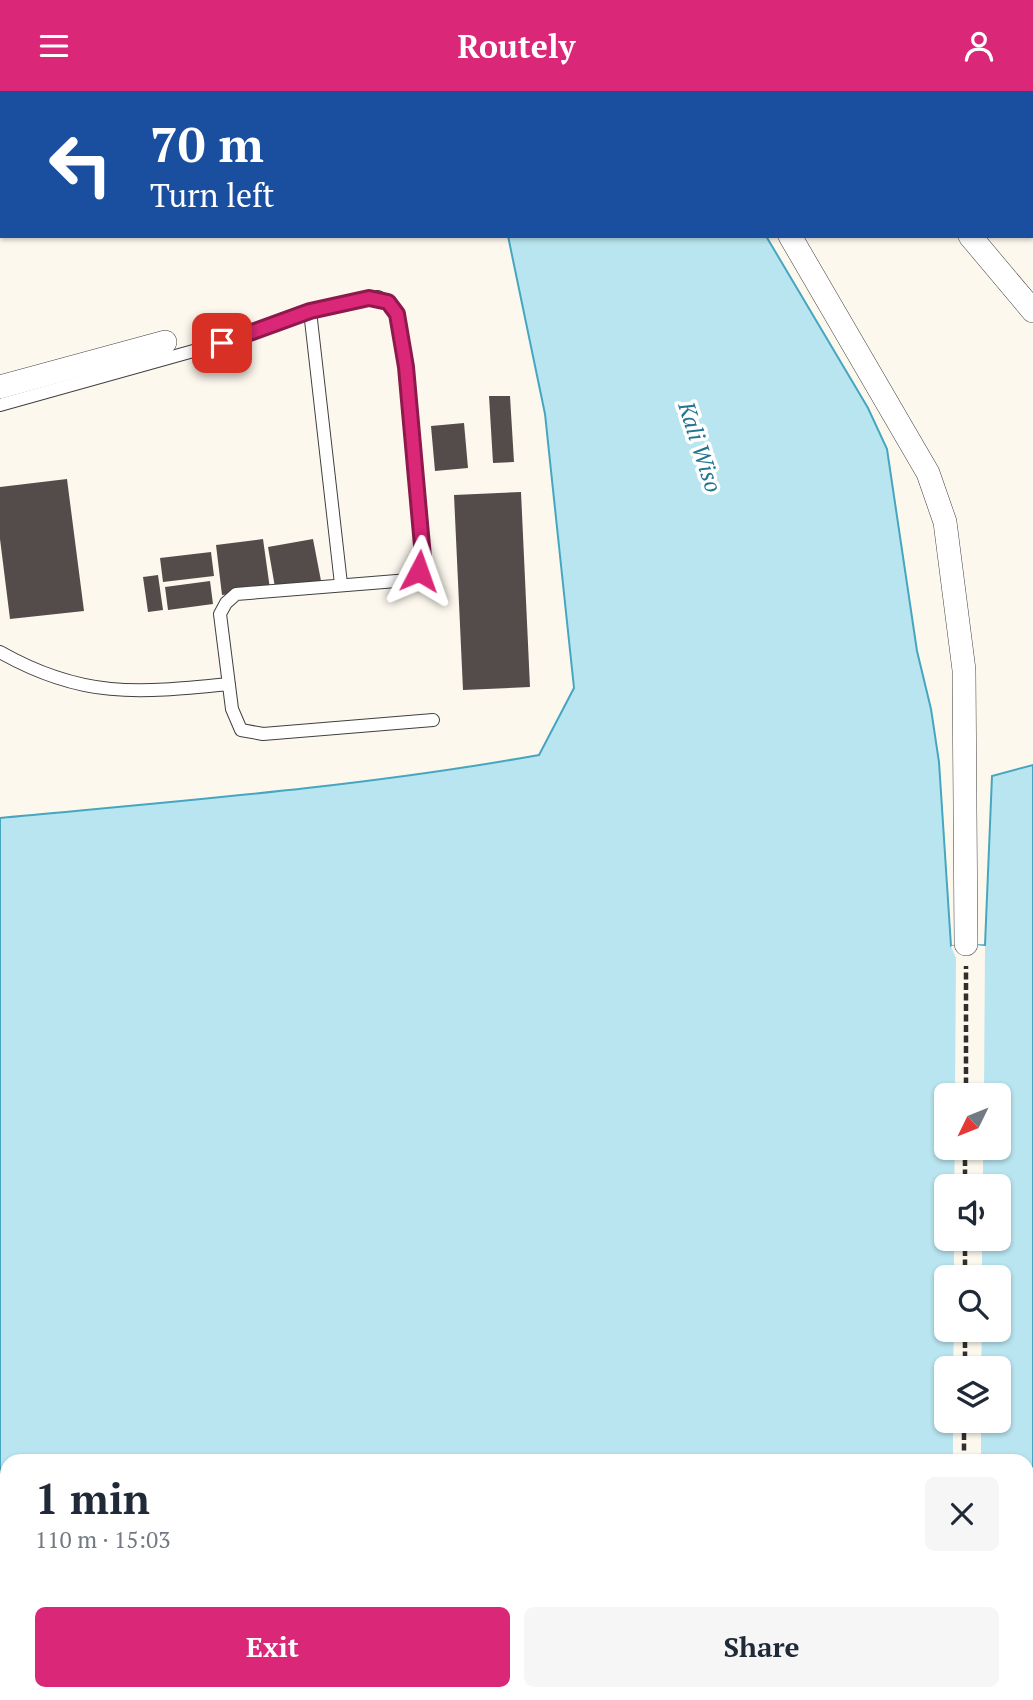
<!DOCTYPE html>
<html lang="en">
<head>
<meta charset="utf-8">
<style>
	body { margin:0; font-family:"PT Serif",serif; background:#f6f6f7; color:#1f2937; height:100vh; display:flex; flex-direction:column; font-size:26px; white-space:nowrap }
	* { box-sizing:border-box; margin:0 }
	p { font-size:23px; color:#747a83 }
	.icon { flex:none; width:38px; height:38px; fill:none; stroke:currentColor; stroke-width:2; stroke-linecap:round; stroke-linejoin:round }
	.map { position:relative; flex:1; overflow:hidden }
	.details { position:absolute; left:0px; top:1363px; width:1034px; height:247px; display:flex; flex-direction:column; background:#fff; border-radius:21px 21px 0 0; box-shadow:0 2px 5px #0004 }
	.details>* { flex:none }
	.banner { position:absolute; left:0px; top:0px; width:1034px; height:147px; box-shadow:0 2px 5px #0004; background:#1a4fa0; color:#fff; overflow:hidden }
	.needle { width:46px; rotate:227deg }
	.fabs { position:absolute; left:934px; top:992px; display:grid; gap:14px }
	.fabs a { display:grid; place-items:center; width:77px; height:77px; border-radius:10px; background:#fff; box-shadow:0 2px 5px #0004; font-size:35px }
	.pin { position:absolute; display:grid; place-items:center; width:60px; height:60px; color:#fff; margin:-30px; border-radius:14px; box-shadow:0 4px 10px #0006 }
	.me { position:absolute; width:77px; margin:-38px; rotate:4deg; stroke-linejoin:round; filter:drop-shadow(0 0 5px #0008) }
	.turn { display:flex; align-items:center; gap:24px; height:147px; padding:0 35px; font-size:32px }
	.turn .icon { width:91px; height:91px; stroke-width:2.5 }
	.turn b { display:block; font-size:49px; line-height:60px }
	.round { display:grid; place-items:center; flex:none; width:74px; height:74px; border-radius:10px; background:#f6f6f7 }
	.summary { display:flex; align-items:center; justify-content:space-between; height:119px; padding:0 35px }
	h1 { font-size:42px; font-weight:700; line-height:52px }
	.action { display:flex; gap:14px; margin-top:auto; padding:14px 35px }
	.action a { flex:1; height:80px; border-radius:10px; background:#db2777; color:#fff; font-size:28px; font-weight:700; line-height:80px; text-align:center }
	.action a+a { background:#f6f6f7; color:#1f2937 }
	header { display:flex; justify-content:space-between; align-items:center; height:91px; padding:0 35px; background:#db2777; color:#fff; font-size:32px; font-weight:700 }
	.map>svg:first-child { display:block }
</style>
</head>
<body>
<header><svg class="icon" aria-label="menu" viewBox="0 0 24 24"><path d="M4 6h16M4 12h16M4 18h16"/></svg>Routely<svg class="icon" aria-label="person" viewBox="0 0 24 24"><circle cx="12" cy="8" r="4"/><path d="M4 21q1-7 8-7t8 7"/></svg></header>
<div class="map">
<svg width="1033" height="1609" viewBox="0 0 1033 1609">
	<rect width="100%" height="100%" fill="#fdf8ee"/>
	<!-- water -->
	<path fill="#b8e5f0" stroke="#46a6bf" stroke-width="2" fill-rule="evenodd" d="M475,0H680L681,2H475Z
		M508,145H766L868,317L887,358L917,560L931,618L939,671L951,855L985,854L992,685L1033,674V1609H0V727C180,710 361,696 539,664L574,597L545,323ZM947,1004H999V1057H947ZM947,1096H999V1148H947ZM947,1186H999V1239H947ZM947,1278H999V1330H947ZM7,1370H1027V1603H7Z"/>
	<!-- pier -->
	<path fill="#fdf8ee" d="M966,853L985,855L984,1004H955L956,867L951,855Z
		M955,1057H983V1095H954Z
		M954,1148H982V1186H954Z
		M954,1239H982L981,1277H953Z
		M953,1330H981V1370H953Z"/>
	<!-- building -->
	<path fill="#544c4a" d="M489,305H510L514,371L493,372Z
		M464,332L468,377L435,380L431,335Z
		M67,388L84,520L10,528L0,448V396Z
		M521,401L530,596L463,599L454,404Z
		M263,448L270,498L222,504L216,454Z
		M313,448L322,495L276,502L268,456Z
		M211,461L214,485L163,491L160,467Z
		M158,484L163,519L148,521L143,486Z
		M210,490L213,513L168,519L165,496Z"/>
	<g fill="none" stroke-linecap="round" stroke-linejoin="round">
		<defs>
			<path id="service" d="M310,220L341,493
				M0,314L222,252L310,220L369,207L378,206L388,211L397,223L406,276L423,466L419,480L409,489L236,503L226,512L220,523L232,618L241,639L263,643L433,629
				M0,561C83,608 138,602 229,593"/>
			<path id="minor" d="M704,0L705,2
				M854,0L856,2
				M227,2L233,0
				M0,60L2,59
				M790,145L928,382L945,431L964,579L966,853
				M970,145L1033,220
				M0,296L165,251"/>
		</defs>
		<!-- service casing -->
		<use href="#service" stroke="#404040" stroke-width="14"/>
		<!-- minor casing -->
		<use href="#minor" stroke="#404040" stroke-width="24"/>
		<!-- path -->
		<path stroke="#2f2f2f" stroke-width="4.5" stroke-dasharray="7 3.5" stroke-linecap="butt" d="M966,1004V875
			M965,1096V1057
			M965,1186V1148
			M965,1278V1239
			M964,1370V1330
			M963,1609V1603"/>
		<!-- service -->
		<use href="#service" stroke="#fff" stroke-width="12"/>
		<!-- minor -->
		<use href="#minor" stroke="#fff" stroke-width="23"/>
	</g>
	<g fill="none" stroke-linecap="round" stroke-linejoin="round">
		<defs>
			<path id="route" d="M222,252L310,220L369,207L388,211L397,223L406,276L423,466L419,480"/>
		</defs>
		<!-- route casing -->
		<use href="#route" stroke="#8e194d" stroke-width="18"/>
		<!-- route -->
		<use href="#route" stroke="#db2777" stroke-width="12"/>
	</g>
	<g text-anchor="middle" stroke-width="7" stroke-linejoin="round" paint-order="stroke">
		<!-- water labels -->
		<g font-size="23" font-style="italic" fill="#237692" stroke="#fff">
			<text transform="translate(700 356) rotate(72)" y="8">Kali Wiso</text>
		</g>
	</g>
</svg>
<div class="fabs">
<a><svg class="needle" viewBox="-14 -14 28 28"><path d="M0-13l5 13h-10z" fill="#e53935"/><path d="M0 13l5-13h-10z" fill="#747a83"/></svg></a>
<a><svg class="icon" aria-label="sound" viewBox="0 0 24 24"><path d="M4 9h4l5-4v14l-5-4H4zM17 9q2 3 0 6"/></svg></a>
<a><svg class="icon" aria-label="search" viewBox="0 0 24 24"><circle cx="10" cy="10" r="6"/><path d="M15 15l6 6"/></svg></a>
<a><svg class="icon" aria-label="layers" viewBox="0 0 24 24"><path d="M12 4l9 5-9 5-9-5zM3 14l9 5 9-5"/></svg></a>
</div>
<div class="pin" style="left:222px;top:252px;background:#d93025"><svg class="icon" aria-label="arrive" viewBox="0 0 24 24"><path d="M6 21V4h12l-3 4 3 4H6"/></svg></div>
<svg class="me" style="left:419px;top:480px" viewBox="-20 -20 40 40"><path d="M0-17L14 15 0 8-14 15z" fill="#db2777" stroke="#fff" stroke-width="4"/></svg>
<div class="banner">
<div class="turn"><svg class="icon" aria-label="left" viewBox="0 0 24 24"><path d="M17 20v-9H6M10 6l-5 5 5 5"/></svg><div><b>70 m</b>Turn left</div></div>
</div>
<section class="details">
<div class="summary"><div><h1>1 min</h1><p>110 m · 15:03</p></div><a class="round"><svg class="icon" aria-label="close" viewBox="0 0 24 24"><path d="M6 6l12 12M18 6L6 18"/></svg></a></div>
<div class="action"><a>Exit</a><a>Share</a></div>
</section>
</div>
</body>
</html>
